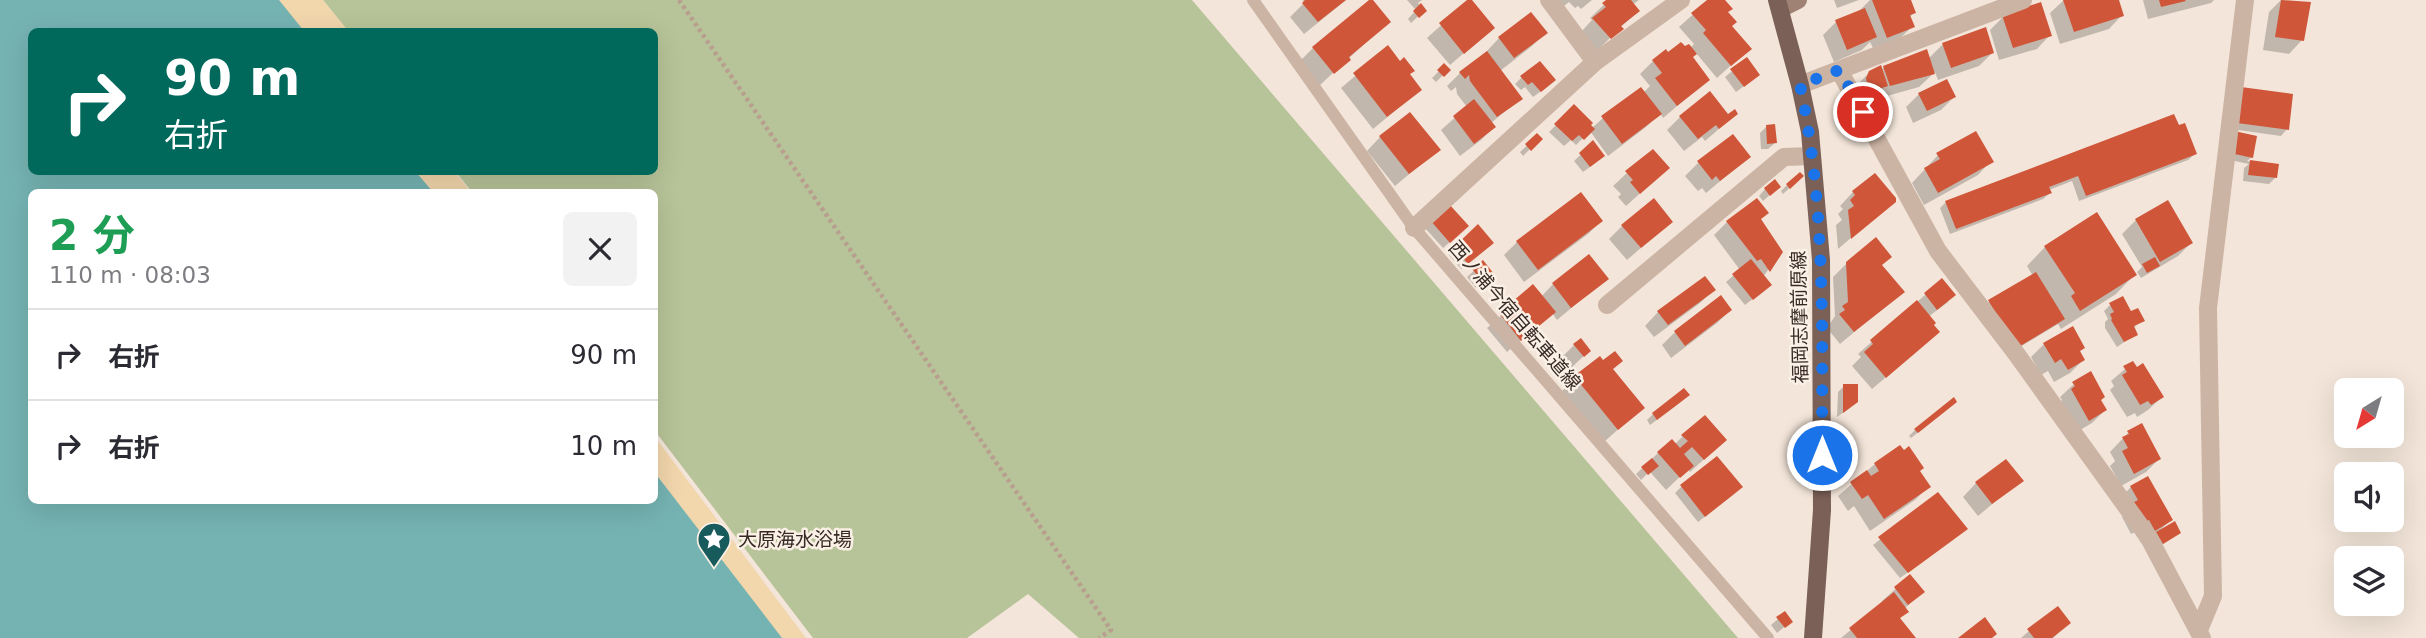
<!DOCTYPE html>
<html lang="ja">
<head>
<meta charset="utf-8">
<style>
	body { margin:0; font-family:"DejaVu Sans","Noto Sans JP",sans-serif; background:#f2f2f3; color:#2b2b33; height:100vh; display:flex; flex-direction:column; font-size:26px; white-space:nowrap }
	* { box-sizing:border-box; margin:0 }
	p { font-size:23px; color:#7c7c81 }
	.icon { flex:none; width:38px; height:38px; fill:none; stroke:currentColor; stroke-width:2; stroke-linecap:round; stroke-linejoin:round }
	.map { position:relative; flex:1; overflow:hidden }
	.sheet { position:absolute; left:28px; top:189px; width:630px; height:315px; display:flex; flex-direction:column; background:#fff; border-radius:10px; box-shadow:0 7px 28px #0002 }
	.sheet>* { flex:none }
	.hud { position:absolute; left:28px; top:28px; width:630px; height:147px; border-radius:10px; box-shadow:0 7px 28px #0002; background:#00695c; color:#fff; overflow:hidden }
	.needle { width:46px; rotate:217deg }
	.fabs { position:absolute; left:2334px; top:378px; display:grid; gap:14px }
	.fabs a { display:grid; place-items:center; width:70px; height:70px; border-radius:10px; background:#fff; box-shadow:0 7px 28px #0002; font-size:35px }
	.pin { position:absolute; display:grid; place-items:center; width:60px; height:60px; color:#fff; margin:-30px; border:4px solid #fff; border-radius:50%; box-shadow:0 2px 7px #0007 }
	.me { position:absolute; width:77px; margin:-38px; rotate:0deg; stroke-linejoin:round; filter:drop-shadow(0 0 5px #0008) }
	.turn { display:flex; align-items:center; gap:24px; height:147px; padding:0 21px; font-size:32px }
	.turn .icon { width:91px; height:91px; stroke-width:2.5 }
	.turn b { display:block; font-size:49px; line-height:60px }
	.round { display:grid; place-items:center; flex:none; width:74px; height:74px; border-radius:10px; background:#f2f2f3 }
	.headline { display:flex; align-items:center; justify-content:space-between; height:119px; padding:0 21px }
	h1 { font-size:42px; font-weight:700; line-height:52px; color:#1e9e55 }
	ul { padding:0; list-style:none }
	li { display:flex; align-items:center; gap:21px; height:91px; padding:0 21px; border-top:2px solid #e1e1e2 }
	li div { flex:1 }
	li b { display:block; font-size:26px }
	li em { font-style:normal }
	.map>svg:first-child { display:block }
</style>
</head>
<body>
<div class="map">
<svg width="2426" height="638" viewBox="0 0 2426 638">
	<rect width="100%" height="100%" fill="#f3e5d9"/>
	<!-- green -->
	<path fill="#b7c398" d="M323,0H1192L1738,638H1079L1028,594L967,638H813L655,431L654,192H472L456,172H654V32L348,31Z"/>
	<!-- sand -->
	<path fill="#f2d6ac" d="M236,0H323L348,31H260Z
		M369,172H455L471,192H385Z
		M655,437L806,638H725L654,500Z"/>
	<!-- water -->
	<path fill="#75b3b2" d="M0,0H279L304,31L32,32V172H416L433,192H32V500H654L655,473L782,638H0Z"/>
	<!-- shadow -->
	<path fill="#0003" d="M1346,0L1304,34L1290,17L1304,3L1303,0Z
		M1407,0H1422L1418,3L1425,10L1411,23L1408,19L1416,10Z
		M1469,0L1493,28L1450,65L1427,38Z
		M1559,0H1592L1581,9L1578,6L1575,8L1569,2L1564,6Z
		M1609,0H1639L1632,5L1637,11L1597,51L1580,33L1592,20L1590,18Z
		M1709,0H1723L1730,27L1749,49L1717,78L1696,53L1691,58L1708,80L1663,118L1660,113L1646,127L1608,156L1590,131L1576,145L1571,140L1564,146L1549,132L1574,107L1592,128L1603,118L1643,93L1650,86L1640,74L1653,61L1690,48L1694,44L1679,27Z
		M1834,0H1859L1837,8Z
		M1870,0H1909L1914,13L1909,18L1913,26L1899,39L1874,50L1870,42L1862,50L1834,62L1823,35L1836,22L1858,12Z
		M2064,0H2117L2122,15L2109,29L2060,44L2050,13Z
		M2143,0H2214L2211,3L2148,19Z
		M2281,0L2308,4L2302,40L2289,54L2263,50L2269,12Z
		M2003,17L2050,35L2037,49L1999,60L1990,30Z
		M1388,22L1320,85L1300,61L1313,48Z
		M1545,33L1532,46L1500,71L1520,99L1491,123L1494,127L1481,140L1460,156L1441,130L1467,107L1457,94L1456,87L1451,91L1447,86L1460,73L1487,53L1486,52L1499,38Z
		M1943,44L1992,53L1979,66L1938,80L1935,72L1919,87L1876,99L1875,95L1856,104V86L1870,72L1881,70L1884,67L1928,59Z
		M1388,48L1420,90L1373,129L1341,88Z
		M1747,59L1751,81L1736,92L1725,77Z
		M1444,66L1448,70L1436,82L1432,78Z
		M1522,77L1547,87L1533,97L1525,87L1521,90L1515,84Z
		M1919,94L1954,97L1941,110L1913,123L1906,107Z
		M2236,95L2287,129L2281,136L2231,129Z
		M1736,114L1705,141L1702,137L1684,151L1667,130L1680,117H1728Z
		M2173,117L2195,154L2188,160L2079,201L2072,181L2049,190L2050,193L2043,199L1950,234L1940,208L1946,202Z
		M1766,127L1775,143L1768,149H1761L1760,133Z
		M1537,136L1540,139L1523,156L1520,152Z
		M1380,137L1438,150L1395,186L1367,151Z
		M2229,140L2252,157L2247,161L2277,166L2275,178L2269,184L2243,181L2244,168L2249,164L2225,159Z
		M1593,143L1597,162L1583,172L1574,161Z
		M1938,155L1991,161L1978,175L1924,205L1912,183Z
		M1749,157L1706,193L1702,188L1698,191L1685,176L1699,162Z
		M1668,168L1626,206L1618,197L1621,194L1613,186L1627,173Z
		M1796,182L1783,194L1781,191L1787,185Z
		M1765,189L1772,193L1763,201L1759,196Z
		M1853,192L1894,201L1838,249L1836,225L1842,220L1838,214L1843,209L1840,206Z
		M2167,202L2191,243L2178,256L2141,278L2137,272L2116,294L2061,329L2058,324L2010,353L1983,308L1989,302L2033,276L2027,266L2045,247L2135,274L2142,267L2122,234L2136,220Z
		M1449,206L1460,233L1443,248L1425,228Z
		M1760,220L1781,252L1763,277V291L1745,305L1726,282L1740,270L1714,235L1727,222Z
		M1601,221L1588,234L1524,282L1504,255L1517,242Z
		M1671,222L1627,260L1609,239L1622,226Z
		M1478,227L1485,249L1461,269L1449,255Z
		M1483,263L1485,280L1476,288L1467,277Z
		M1847,263L1880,265L1902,292L1840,344L1827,328L1835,316L1833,277Z
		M1606,279L1557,320L1552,313L1507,352L1487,328L1533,287L1541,297L1553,284Z
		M1942,280L1948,302L1928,317L1924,345L1872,389L1852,366L1861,357L1858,354Z
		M1713,290L1700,303L1654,337L1645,326L1658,312Z
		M2110,305L2143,320L2133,328L2136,334L2117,347L2105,328V322L2108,319L2104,311Z
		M1730,310L1717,323L1671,358L1662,345L1675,332Z
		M2044,344L2078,352L2083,360L2070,373L2054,382L2048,371L2041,375L2031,357Z
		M1574,345L1589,351L1570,369L1561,358Z
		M1621,361L1612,370L1642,408L1604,442L1562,391L1575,378L1603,363Z
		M2132,363L2162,397L2148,410L2137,417L2135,413L2127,417L2110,390L2114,386L2111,381Z
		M2074,384L2099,400L2105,410L2092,423L2075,433L2059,404L2062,400L2060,397Z
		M1844,386L1850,408L1837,417L1838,392Z
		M1682,401L1650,425L1647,420L1653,414Z
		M1949,408L1911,438L1909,436L1915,430Z
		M2128,433L2159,459L2146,472L2121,486L2110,466L2115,461L2110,452Z
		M1683,436L1711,453L1690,472L1688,469L1666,490L1651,473V470L1641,480L1636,474L1658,453L1675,444Z
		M1875,464L1918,471L1928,487L1915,500L1870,531L1854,506L1848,511L1838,496Z
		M2021,480L1978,516L1963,497L1976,483Z
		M1681,487L1734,494L1698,522L1675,493Z
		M2131,487L2171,520L2160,530L2179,533L2156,549L2149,538L2141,543L2135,532L2131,534L2122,517L2125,514L2118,500Z
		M1938,494L1959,535L1900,578L1873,545Z
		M1910,576L1922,592L1904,609L1907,612L1899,619L1911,638H1841L1883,603L1882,601Z
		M1778,619L1790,622L1777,633L1771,625Z
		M2069,623L2053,638H2021L2029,631Z"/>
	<!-- building -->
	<path fill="#d0563a" d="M1305,0H1346L1318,22L1302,3Z
		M1369,0H1373L1391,22L1349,57L1351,60L1334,74L1312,47Z
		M1467,0H1472L1495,28L1464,54L1439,23Z
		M1606,0H1631L1640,11L1621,26L1624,29L1611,39L1592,18L1606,7L1602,3Z
		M1707,0H1725L1733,9L1728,12L1737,22L1732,26L1752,49L1731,66L1703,33L1706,30L1691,13Z
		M1872,0H1911L1916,13L1910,15L1915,27L1887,38Z
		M2063,0H2119L2124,16L2074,32Z
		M2159,0H2185L2186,1L2161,7Z
		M2281,0L2311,2L2304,41L2275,37Z
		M2041,2L2052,36L2013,48L2002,15Z
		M1421,3L1427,11L1419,18L1413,11Z
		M1865,8L1877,37L1847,50L1835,20Z
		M1531,12L1548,33L1514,58L1498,37Z
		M1986,27L1994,53L1951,68L1942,43Z
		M1681,42L1685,46L1689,44L1697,54L1693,57L1710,80L1677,106L1655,78L1662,73L1652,60L1666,49L1668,52Z
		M1388,45L1400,61L1404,57L1415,71L1410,74L1422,90L1387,117L1353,73Z
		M1927,49L1935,74L1890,86L1883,66Z
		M1487,51L1523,99L1497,117L1470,81L1469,75L1465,79L1459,72Z
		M1747,57L1760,75L1744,87L1730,69Z
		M1540,61L1556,80L1541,92L1532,82L1528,85L1520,76Z
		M1444,63L1451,70L1444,77L1437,70Z
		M1881,65L1888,86L1869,92L1866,78L1869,71Z
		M1947,79L1956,97L1927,111L1918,93Z
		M1641,87L1662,114L1622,144L1601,116Z
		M2241,87L2293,94L2289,130L2237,123Z
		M1710,91L1728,114L1735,109L1738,114L1719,129L1716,125L1698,139L1679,116Z
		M1474,99L1496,127L1474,144L1453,116Z
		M1574,104L1593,123L1591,125L1595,129L1584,140L1579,135L1572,141L1554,124Z
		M1410,112L1441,150L1409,174L1379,136Z
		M2174,114L2179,125L2185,123L2197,154L2086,196L2078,176L2049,187L2052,193L1956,229L1945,201Z
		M1775,124L1777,143L1767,144L1766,125Z
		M1976,131L1994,162L1938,193L1924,168L1940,159L1936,153Z
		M2234,131L2257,136L2253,158L2230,153Z
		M1537,133L1543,139L1531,151L1525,144Z
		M1733,134L1751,157L1720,181L1716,176L1712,180L1697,161Z
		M1593,140L1605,156L1590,167L1579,153Z
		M1653,149L1670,168L1640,194L1630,182L1633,180L1625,171Z
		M2250,160L2279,164L2277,178L2248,175Z
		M1800,172L1804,176L1790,189L1786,184Z
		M1875,173L1896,198V202L1851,239L1848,210L1854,206L1850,200L1855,195L1852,191Z
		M1775,179L1781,187L1770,196L1764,188Z
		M1581,192L1603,221L1538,270L1516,241Z
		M1654,198L1673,222L1641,248L1621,225Z
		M1757,198L1769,213L1761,219L1783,252L1770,272L1761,259L1757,261L1726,221Z
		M2168,200L2193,243L2160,262L2135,219Z
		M1449,204L1469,226L1450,243L1430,220Z
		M2097,212L2137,275L2080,311L2071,296L2075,293L2044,246Z
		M1478,224L1494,243L1468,264L1454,247Z
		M1876,237L1892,257L1882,265L1905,292L1854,332L1839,314L1845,310L1842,306L1848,302L1846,262Z
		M1589,254L1609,279L1571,308L1552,283Z
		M2155,257L2160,266L2147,273L2142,264Z
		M1751,259L1772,285L1753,300L1732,274Z
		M1483,260L1494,274L1483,282L1472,269Z
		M2036,272L2065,319L2017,348L1988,300Z
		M1705,276L1716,290L1668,325L1657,311Z
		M1942,278L1956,295L1937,310L1924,293Z
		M1533,284L1556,312L1521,341L1499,313Z
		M1721,295L1732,310L1685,346L1674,331Z
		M2123,296L2131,311L2138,308L2145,321L2134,326L2138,335L2124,342L2111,320L2112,319L2110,314L2114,312L2109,303Z
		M1917,300L1936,323L1934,325L1940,332L1886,378L1864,352L1873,344L1870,340Z
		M2073,326L2085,348L2080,351L2085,360L2068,370L2061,359L2055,363L2043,343Z
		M1581,338L1591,351L1584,357L1573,344Z
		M1615,351L1623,361L1613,369L1645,408L1618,430L1574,376L1600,356L1603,360Z
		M2133,361L2137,367L2143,363L2164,397L2151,405L2148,401L2140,405L2122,375L2127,372L2123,366Z
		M2091,371L2105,397L2101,400L2107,410L2089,421L2071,389L2075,386L2072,382Z
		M1843,384H1858V402L1843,413Z
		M1684,388L1690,395L1657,420L1652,413Z
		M1954,397L1957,402L1918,433L1914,429Z
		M1705,415L1727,440L1704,460L1692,447L1684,454L1694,466L1680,478L1657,452L1672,439L1680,448L1688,441L1681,435Z
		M2142,423L2161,459L2134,474L2122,451L2128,448L2122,437L2129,434L2127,431Z
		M1900,445L1904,450L1909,446L1924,468L1920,471L1931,487L1884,519L1868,495L1862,499L1850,482L1867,470L1871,476L1879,471L1874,463Z
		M1717,456L1743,487L1705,517L1680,485Z
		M1652,458L1659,466L1648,475L1641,467Z
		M2006,459L2024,481L1992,504L1975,482Z
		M2148,476L2173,520L2155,531L2149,520L2145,522L2134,502L2138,500L2130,486Z
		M1938,492L1968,529L1908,573L1878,537Z
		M2175,521L2181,533L2163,544L2156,532Z
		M1910,574L1925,592L1908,605L1894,587Z
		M1894,592L1909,612L1900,618L1916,638H1857L1849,628Z
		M2058,606L2071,623L2052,638H2034L2027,629Z
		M1785,611L1793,622L1785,628L1776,617Z
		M1985,617L1997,634L1992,638H1958Z"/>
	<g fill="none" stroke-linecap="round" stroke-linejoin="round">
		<!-- path -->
		<path stroke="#b89e8e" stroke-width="4.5" stroke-dasharray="3.5 3.5" stroke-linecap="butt" d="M679,0L1111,630L1099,638"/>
		<!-- lane -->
		<path stroke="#ccb4a4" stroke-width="12" d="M1253,0L1414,228L1768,638"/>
		<!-- street -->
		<path stroke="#ccb4a4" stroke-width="18" d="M1549,0L1595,62
			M1839,70L2023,0
			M1800,85L1839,70L1938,251L2015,352L2149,538L2202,638
			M1414,228L1595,62L1681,0
			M1607,305L1784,157L1812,156
			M2199,630L2213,596L2208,308L2245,0"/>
		<!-- secondary -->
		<path stroke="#a08275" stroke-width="18" d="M1780,9L1798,0"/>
		<!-- primary -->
		<path stroke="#7a6056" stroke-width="18" d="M1777,0L1800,85L1810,132L1821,260L1822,510L1813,638"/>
	</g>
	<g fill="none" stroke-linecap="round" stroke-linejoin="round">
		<!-- route -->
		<path stroke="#1a73e8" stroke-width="12" stroke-dasharray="0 21.6" d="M1822,455C1822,332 1826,206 1800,85L1839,70L1863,112"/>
	</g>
	<!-- icons -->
	<defs>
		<symbol id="sight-pin" viewBox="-11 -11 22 30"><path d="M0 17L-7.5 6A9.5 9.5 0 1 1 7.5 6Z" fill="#185b5c" stroke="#fbf0e5"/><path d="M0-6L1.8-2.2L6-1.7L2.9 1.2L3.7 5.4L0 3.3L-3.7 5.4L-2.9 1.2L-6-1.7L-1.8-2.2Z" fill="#fff"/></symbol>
	</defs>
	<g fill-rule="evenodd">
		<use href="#sight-pin" x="695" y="520" width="38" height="52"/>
	</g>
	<g text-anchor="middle" stroke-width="5" stroke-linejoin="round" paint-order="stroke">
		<!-- street labels -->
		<g font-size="19" fill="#372a26" stroke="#fbf0e5">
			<text transform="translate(1515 315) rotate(49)" y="7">西ノ浦今宿自転車道線</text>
			<text transform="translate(1799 317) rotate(-91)" y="7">福岡志摩前原線</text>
		</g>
		<!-- poi labels -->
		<g font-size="19" fill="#372a26" stroke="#fbf0e5" text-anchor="start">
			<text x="738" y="546">大原海水浴場</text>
		</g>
	</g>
</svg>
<div class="fabs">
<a><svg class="needle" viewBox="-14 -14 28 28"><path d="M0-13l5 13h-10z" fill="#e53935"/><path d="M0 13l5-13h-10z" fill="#7c7c81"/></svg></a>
<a><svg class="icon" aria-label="sound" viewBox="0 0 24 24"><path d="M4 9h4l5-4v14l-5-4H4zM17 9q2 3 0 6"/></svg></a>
<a><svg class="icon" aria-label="layers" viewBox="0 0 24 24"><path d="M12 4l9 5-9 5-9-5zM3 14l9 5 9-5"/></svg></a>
</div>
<div class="pin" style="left:1863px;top:112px;background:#d93025"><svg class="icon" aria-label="arrive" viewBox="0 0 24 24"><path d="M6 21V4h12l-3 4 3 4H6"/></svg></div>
<svg class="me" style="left:1822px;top:455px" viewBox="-20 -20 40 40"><circle r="17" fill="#1a73e8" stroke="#fff" stroke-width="3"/><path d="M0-11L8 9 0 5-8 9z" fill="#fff"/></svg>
<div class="hud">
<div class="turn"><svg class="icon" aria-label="right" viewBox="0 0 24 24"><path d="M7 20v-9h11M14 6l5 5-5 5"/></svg><div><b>90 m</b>右折</div></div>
</div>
<section class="sheet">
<div class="headline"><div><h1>2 分</h1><p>110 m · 08:03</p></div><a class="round"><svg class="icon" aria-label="close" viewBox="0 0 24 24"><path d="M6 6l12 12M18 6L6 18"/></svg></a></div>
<ul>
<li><svg class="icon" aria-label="right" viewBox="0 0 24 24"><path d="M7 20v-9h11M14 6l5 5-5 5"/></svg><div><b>右折</b></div><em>90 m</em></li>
<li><svg class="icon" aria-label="right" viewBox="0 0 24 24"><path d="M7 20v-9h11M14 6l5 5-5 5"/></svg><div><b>右折</b></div><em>10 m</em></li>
</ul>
</section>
</div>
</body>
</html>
